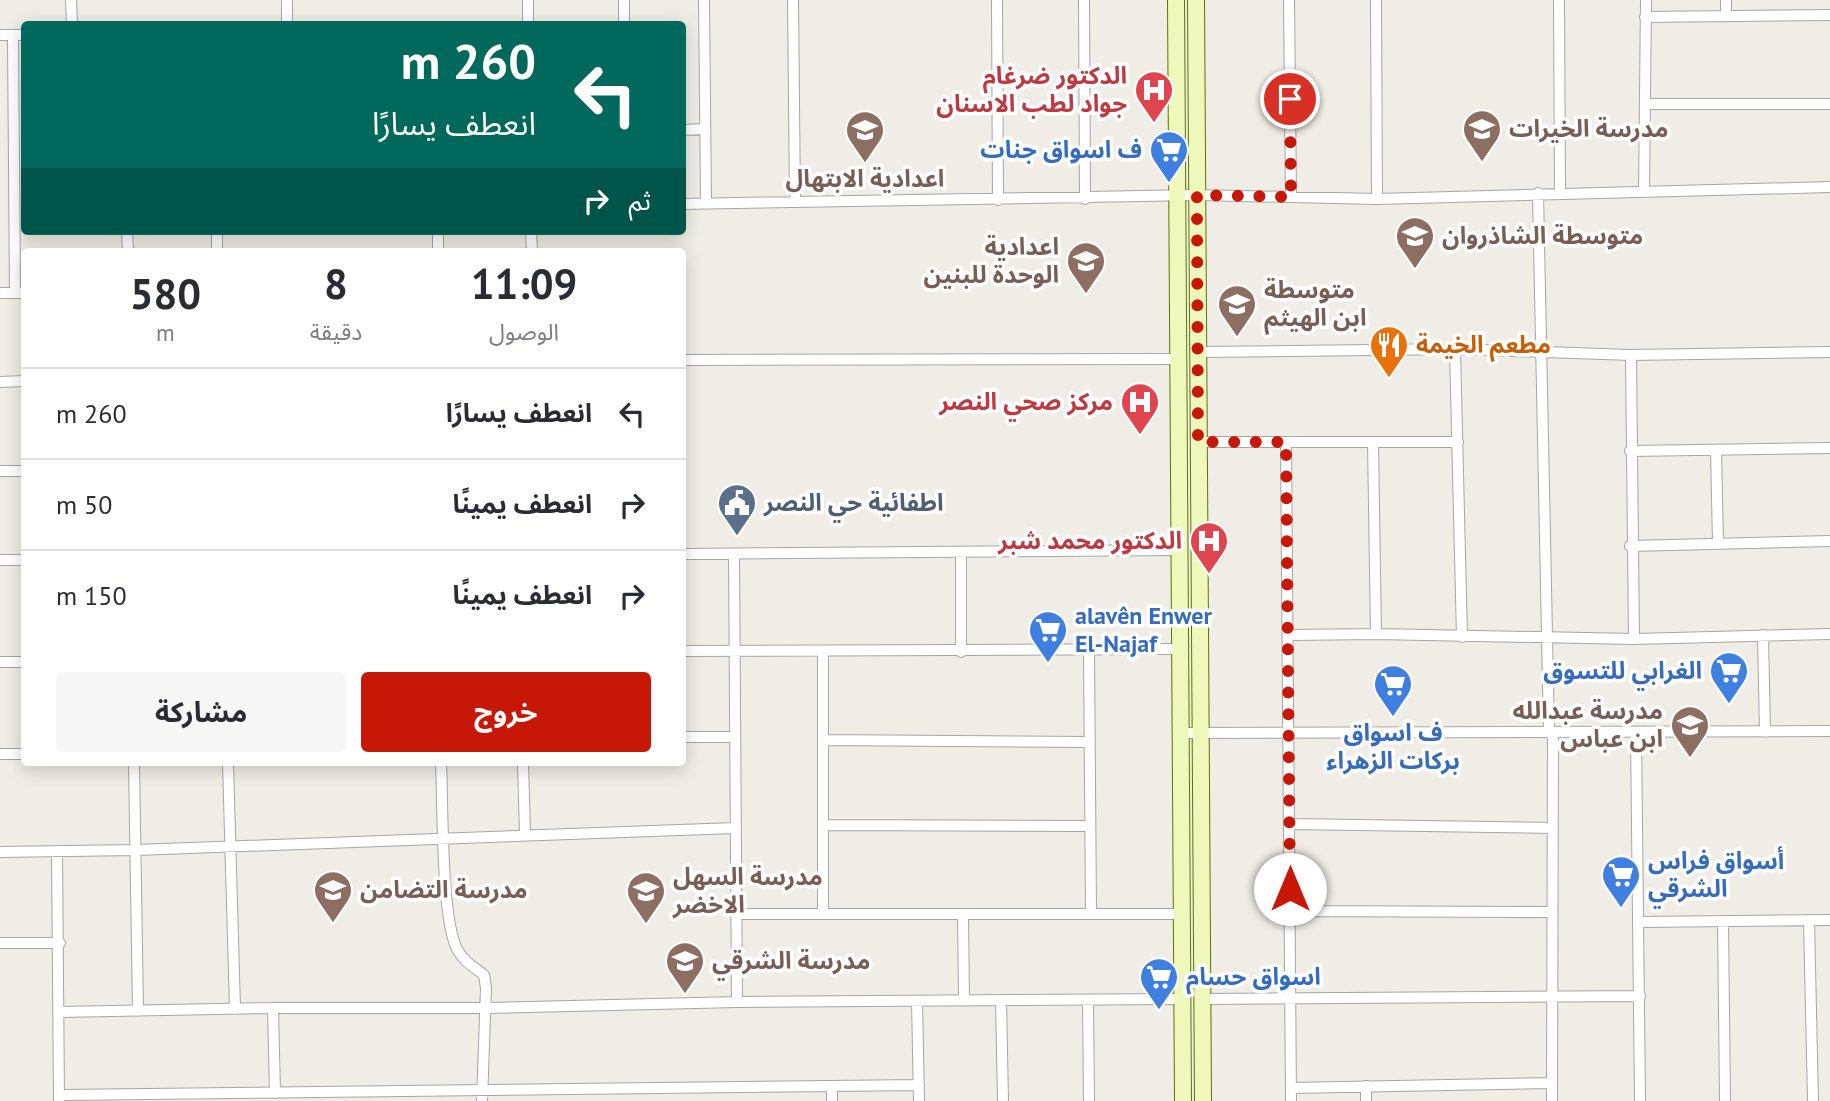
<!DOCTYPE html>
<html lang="ar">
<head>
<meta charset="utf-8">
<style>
	body { margin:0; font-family:"PT Sans","Noto Sans Arabic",sans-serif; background:#f7f7f7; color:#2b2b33; direction:rtl; height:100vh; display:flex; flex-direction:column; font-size:26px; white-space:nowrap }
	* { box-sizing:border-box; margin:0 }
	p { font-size:23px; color:#7c7c81 }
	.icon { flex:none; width:38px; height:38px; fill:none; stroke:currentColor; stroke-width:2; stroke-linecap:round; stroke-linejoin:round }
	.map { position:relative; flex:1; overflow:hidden; direction:ltr }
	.drawer { position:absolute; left:21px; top:248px; width:665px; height:518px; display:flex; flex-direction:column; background:#fff; border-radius:7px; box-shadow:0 4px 18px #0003; direction:rtl }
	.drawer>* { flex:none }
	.hud { position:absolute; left:21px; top:21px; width:665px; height:214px; border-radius:7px; box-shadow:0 4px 18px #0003; direction:rtl; background:#00695c; color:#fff; overflow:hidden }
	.pin { position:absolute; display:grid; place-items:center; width:60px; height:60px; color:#fff; margin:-30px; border:4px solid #fff; border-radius:50%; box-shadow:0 2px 7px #0007 }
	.me { position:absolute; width:77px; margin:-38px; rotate:0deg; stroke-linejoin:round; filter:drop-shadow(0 0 5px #0008) }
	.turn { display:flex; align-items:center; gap:24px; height:147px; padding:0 35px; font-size:32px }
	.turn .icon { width:91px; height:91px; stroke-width:2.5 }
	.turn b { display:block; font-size:49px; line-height:60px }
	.then { display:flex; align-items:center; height:66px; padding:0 35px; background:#0003; gap:14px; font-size:26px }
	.eta { display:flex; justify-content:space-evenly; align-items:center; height:119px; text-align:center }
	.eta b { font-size:42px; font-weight:700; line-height:49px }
	.cta { display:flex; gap:14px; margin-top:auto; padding:14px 35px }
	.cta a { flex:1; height:80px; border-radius:7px; background:#c71706; color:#fff; font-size:28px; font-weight:700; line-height:80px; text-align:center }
	.cta a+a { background:#f7f7f7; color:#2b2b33 }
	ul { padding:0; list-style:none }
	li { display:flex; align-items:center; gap:21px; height:91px; padding:0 35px; border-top:2px solid #e1e1e2 }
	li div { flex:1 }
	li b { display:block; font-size:26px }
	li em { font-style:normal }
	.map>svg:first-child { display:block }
</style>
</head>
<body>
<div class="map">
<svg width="1830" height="1101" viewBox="0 0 1830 1101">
	<rect width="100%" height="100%" fill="#efede5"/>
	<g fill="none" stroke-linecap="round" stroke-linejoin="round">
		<defs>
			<path id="street" d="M71,0L72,24
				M528,0V24
				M624,0V24
				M704,0L706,203
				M793,0L795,202
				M997,0L998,200
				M1084,0L1085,199
				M1289,0L1291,197
				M1376,0L1377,199
				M1559,0L1560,193
				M1726,16V0
				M1645,17L1830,15
				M287,24V0
				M0,35H24
				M13,35L15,293
				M1645,104H1830
				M682,130L705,129
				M1644,191L1646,0
				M1538,193L1549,733
				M682,204L1197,195L1377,199L1830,187
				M127,231L128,252
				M217,231V252
				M438,231V252
				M529,252H532L531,231
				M0,293H24
				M1455,349L1462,637
				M1198,352L1455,349L1631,355L1830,352
				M1631,355L1634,639
				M682,360L1178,359
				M0,382L24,381
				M1198,442H1458
				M1286,442L1291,1101
				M1373,442L1376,634
				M1630,451L1830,448
				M1716,451L1718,543
				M0,471H24
				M1630,546L1830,541
				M682,554L1179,550
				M734,554L737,1002
				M0,560H24
				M1288,635L1376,634L1634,639L1830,634
				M1763,635L1765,732
				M682,651L1179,649
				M823,651V914
				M1089,651L1091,913
				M961,652V552
				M0,662H24
				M1180,733L1830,731
				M1636,733L1640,1101
				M682,737H735
				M823,740L1089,742
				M0,754H24
				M134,763L138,1010
				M228,763L235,1009
				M441,763C443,804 441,917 457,949C463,961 474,967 484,975L486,988L482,1101
				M523,763L525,835
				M1290,824L1553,828
				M823,825L1090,826
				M57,851L59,1101
				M0,852L136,850L735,828
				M1290,911L1551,912
				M736,914H1181
				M963,914L964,1000
				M1809,920L1813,1101
				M1723,921L1725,1101
				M1639,922L1830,920
				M0,943H60
				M1202,999L1640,996
				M1001,1000L1003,1101
				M1088,1000L1089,1101
				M917,1001L919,1101
				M273,1008L275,1093
				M60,1012L273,1008H487L737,1002L1182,999
				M1366,1086V1101
				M1291,1088L1552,1083
				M59,1095L919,1085
				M832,1101V1086
				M1552,1101L1553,733"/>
			<path id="secondary" d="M1176,0L1183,1101
				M1196,0L1203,1101"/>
		</defs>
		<!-- street casing -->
		<use href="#street" stroke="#a6a6a6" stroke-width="12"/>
		<!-- secondary casing -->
		<use href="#secondary" stroke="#5e7308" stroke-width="18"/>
		<!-- street -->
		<use href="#street" stroke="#fff" stroke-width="10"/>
		<!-- secondary -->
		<use href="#secondary" stroke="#eff8bb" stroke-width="16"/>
	</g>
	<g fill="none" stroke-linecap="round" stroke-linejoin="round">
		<!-- route -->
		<path stroke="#c71706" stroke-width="12" stroke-dasharray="0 21.6" d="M1290,99L1291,197L1197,195V210L1198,442H1286L1290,889"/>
	</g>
	<!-- icons -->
	<defs>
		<symbol id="hospital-pin" viewBox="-11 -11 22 30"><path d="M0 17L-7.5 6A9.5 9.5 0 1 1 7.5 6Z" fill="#e0444e" stroke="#fff"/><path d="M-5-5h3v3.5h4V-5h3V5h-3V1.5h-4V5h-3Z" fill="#fff"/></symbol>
		<symbol id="school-pin" viewBox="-11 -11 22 30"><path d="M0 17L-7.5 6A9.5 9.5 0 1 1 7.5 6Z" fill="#8d6e63" stroke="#fff"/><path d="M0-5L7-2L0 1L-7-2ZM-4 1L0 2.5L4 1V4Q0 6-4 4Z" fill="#fff"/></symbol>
		<symbol id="supermarket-pin" viewBox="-11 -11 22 30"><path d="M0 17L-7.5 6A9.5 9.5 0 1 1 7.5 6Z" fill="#3f7fe0" stroke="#fff"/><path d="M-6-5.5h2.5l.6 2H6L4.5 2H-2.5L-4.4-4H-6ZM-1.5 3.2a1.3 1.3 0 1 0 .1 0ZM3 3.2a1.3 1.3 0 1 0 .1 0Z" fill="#fff"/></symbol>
		<symbol id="restaurant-pin" viewBox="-11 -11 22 30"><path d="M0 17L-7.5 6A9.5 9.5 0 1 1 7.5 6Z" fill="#e8710a" stroke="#fff"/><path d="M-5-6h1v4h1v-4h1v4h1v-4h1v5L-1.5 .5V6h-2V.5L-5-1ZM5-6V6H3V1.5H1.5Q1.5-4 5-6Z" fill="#fff"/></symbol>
		<symbol id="civic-pin" viewBox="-11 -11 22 30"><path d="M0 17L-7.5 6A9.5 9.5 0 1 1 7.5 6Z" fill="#5c6f8a" stroke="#fff"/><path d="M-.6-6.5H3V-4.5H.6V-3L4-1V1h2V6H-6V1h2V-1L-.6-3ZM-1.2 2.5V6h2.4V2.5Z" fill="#fff"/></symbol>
	</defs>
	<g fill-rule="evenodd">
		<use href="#hospital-pin" x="1132" y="68" width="44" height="60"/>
		<use href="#school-pin" x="1460" y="107" width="44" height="60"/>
		<use href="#school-pin" x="843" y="108" width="44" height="60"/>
		<use href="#supermarket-pin" x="1147" y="128" width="44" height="60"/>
		<use href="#school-pin" x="1393" y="214" width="44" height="60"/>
		<use href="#school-pin" x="1064" y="239" width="44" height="60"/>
		<use href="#school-pin" x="1215" y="282" width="44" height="60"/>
		<use href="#restaurant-pin" x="1367" y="323" width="44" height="60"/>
		<use href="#hospital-pin" x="1118" y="380" width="44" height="60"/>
		<use href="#civic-pin" x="715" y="481" width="44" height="60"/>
		<use href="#hospital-pin" x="1187" y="519" width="44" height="60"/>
		<use href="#supermarket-pin" x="1026" y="608" width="44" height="60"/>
		<use href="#supermarket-pin" x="1707" y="649" width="44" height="60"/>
		<use href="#supermarket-pin" x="1371" y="662" width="44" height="60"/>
		<use href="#school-pin" x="1668" y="703" width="44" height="60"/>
		<use href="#supermarket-pin" x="1599" y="853" width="44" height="60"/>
		<use href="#school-pin" x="311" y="868" width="44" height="60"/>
		<use href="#school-pin" x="624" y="869" width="44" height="60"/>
		<use href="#school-pin" x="663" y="939" width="44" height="60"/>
		<use href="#supermarket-pin" x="1137" y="955" width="44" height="60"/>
	</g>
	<g text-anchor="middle" stroke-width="7" stroke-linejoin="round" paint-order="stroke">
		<!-- health labels -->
		<g font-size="24" font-weight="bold" fill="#be3a42" stroke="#fff" text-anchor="end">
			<text x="1127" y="84">الدكتور ضرغام<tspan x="1127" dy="28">جواد لطب الاسنان</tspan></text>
			<text x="1113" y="410">مركز صحي النصر</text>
			<text x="1182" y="549">الدكتور محمد شبر</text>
		</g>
		<!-- education labels -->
		<g font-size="24" font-weight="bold" fill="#785e54" stroke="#fff" text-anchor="start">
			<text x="1509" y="137">مدرسة الخيرات</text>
			<text x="865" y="187" text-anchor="middle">اعدادية الابتهال</text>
			<text x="1442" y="244">متوسطة الشاذروان</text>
			<text x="1059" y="255" text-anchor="end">اعدادية<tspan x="1059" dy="28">الوحدة للبنين</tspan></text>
			<text x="1264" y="298">متوسطة<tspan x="1264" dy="28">ابن الهيثم</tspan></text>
			<text x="1663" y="719" text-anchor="end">مدرسة عبدالله<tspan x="1663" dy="28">ابن عباس</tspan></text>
			<text x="673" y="885">مدرسة السهل<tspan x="673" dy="28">الاخضر</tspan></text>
			<text x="360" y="898">مدرسة التضامن</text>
			<text x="712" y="969">مدرسة الشرقي</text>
		</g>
		<!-- shop labels -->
		<g font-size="24" font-weight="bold" fill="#366cbe" stroke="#fff" text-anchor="start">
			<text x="1142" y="158" text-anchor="end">ف اسواق جنات</text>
			<text x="1075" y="624">alavên Enwer<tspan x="1075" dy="28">El-Najaf</tspan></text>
			<text x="1702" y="679" text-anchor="end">الغرابي للتسوق</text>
			<text x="1393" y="741" text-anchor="middle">ف اسواق<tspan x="1393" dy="28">بركات الزهراء</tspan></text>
			<text x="1648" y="869">أسواق فراس<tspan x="1648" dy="28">الشرقي</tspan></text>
			<text x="1186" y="985">اسواق حسام</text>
		</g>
		<!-- food labels -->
		<g font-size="24" font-weight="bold" fill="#c56008" stroke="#fff" text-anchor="start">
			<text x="1416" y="353">مطعم الخيمة</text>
		</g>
		<!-- service labels -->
		<g font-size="24" font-weight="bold" fill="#4e5e75" stroke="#fff" text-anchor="start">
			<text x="764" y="511">اطفائية حي النصر</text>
		</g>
	</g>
</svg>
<div class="pin" style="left:1290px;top:99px;background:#d93025"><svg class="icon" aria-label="arrive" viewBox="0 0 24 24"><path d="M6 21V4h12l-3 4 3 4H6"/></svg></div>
<svg class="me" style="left:1290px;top:889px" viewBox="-20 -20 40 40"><circle r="19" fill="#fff"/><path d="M0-13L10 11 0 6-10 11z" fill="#c71706"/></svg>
<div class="hud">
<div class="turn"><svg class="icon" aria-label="left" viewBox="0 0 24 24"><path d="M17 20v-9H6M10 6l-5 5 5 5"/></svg><div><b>260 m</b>انعطف يسارًا</div></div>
<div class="then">ثم<svg class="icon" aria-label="right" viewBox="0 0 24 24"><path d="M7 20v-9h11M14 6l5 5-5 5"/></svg></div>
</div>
<section class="drawer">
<div class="eta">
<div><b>11:09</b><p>الوصول</p></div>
<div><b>8</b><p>دقيقة</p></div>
<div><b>580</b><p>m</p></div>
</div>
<ul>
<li><svg class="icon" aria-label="left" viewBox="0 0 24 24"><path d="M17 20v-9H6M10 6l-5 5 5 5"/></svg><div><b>انعطف يسارًا</b></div><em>260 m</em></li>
<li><svg class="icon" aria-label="right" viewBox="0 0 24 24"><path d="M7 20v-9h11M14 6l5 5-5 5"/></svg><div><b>انعطف يمينًا</b></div><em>50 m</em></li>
<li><svg class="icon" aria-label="right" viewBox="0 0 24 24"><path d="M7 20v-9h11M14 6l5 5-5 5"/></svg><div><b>انعطف يمينًا</b></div><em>150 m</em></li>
</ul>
<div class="cta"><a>خروج</a><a>مشاركة</a></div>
</section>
</div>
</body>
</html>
